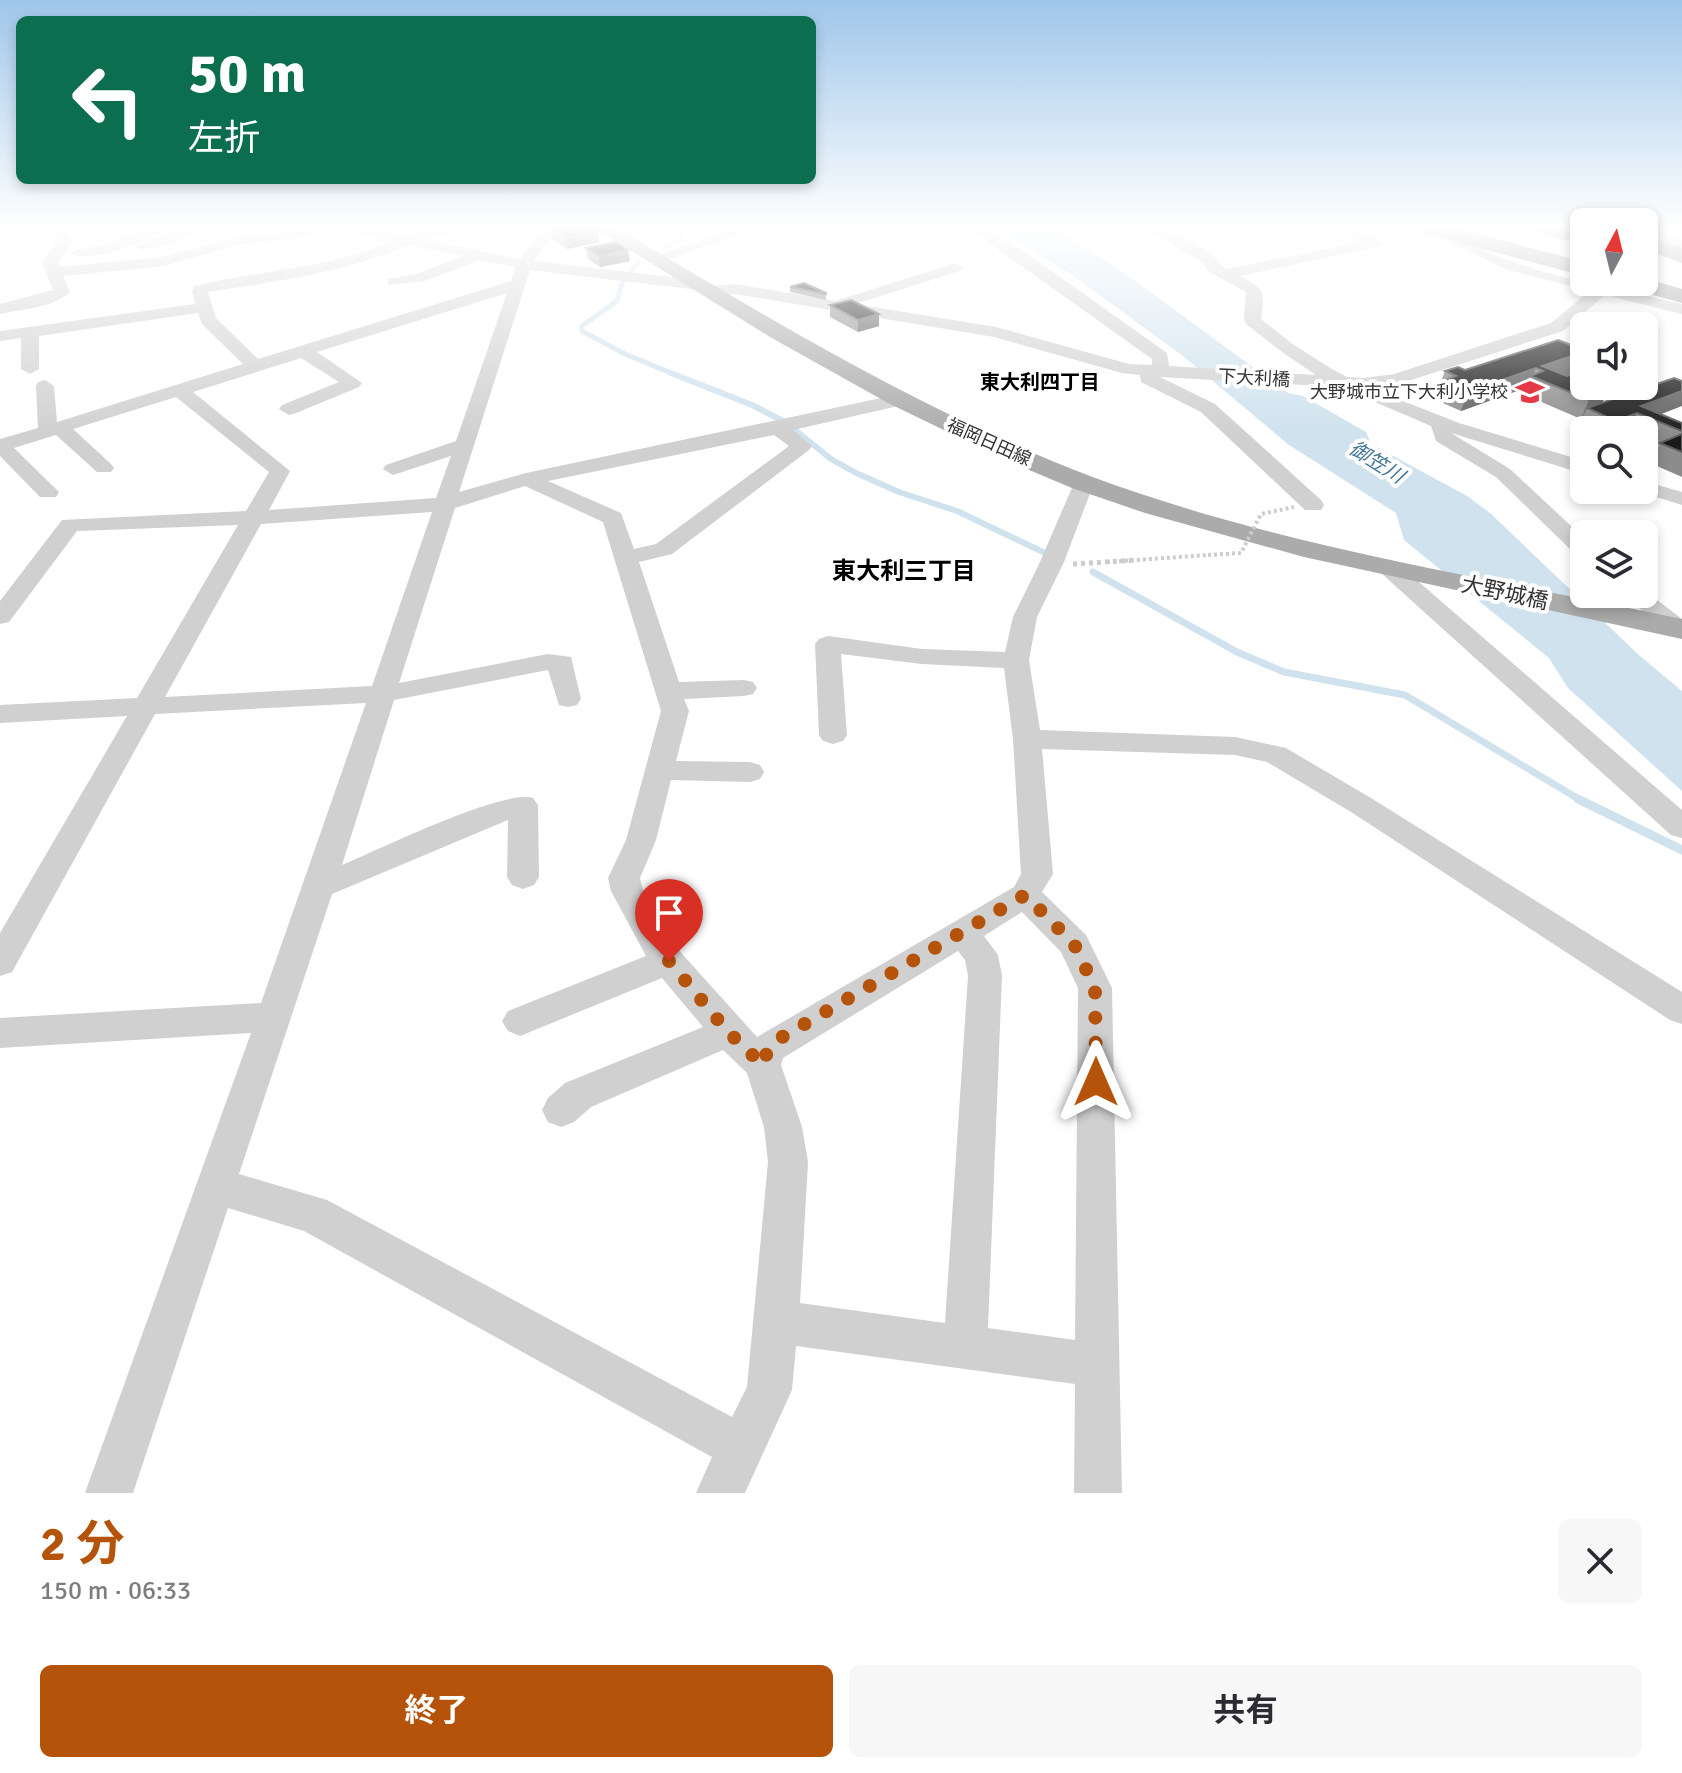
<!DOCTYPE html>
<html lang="ja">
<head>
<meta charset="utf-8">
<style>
	body { margin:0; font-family:Signika,"Noto Sans JP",sans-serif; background:#f7f7f7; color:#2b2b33; height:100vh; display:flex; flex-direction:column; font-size:30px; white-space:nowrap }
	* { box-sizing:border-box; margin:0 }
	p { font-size:26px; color:#7c7c81 }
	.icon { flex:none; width:44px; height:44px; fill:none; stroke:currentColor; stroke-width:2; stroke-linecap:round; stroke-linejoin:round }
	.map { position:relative; height:1493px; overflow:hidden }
	.sheet { display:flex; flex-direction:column; background:#fff; flex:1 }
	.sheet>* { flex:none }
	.banner { position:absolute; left:16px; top:16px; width:800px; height:168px; border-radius:12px; box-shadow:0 4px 12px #0003; background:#0b6e4f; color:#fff; overflow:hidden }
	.needle { width:52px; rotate:7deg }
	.buttons { position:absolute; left:1570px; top:208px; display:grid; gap:16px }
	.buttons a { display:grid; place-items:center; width:88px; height:88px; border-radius:12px; background:#fff; box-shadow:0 4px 12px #0003; font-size:40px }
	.pin { position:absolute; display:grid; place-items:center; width:68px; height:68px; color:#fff; margin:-82px -34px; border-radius:50% 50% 50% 0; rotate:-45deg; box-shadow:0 0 8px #0007 }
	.pin .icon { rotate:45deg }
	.me { position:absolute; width:88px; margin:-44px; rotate:0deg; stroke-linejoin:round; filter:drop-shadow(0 0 6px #0008) }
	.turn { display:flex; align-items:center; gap:28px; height:168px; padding:0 40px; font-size:36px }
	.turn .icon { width:104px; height:104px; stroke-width:2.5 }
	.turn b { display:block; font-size:56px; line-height:68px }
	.round { display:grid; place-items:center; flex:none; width:84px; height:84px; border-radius:12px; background:#f7f7f7 }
	.head { display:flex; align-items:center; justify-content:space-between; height:136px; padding:0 40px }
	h1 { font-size:48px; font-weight:700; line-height:60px; color:#b45309 }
	.cta { display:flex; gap:16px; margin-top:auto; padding:16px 40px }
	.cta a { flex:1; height:92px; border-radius:12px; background:#b45309; color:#fff; font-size:32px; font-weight:700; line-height:92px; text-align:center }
	.cta a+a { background:#f7f7f7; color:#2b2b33 }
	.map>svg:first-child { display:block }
</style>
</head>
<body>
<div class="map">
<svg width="1682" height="1493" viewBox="0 0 1682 1493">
	<rect width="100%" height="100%" fill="#fff"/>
	<!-- water -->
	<path fill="#cfe2ee" d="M992,227H1053L1123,272L1288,393L1303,396L1366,432L1371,444L1467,496L1490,513L1640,656L1682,691V791L1568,688L1549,658L1404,540L1396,513L1289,445L1183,356L1068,272Z"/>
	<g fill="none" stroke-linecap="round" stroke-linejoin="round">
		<!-- stream-far3 -->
		<path stroke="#cfe2ee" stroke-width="5" d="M663,248L680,239L679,227
			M638,262L622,283L617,301L582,326V331L625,354L676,375"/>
		<!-- stream-far2 -->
		<path stroke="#cfe2ee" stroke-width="6" d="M671,373L752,405L785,422L831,459L856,473L899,492L957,511L1045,553"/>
		<!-- stream-far1 -->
		<path stroke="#cfe2ee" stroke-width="7" d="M1093,572L1237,652L1284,672L1405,695L1582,801"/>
		<!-- stream -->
		<path stroke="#cfe2ee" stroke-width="9" d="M1578,799L1682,850"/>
		<!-- path-far1 -->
		<path stroke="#cdcdcd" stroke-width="4" stroke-dasharray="3 3" stroke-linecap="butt" d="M1107,562L1208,555"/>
		<!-- path -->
		<path stroke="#cdcdcd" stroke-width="5" stroke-dasharray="4 4" stroke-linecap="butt" d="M1073,564L1137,560"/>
		<!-- minor -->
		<path fill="#d0d0d0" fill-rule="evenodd" d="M52,227H66L72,242L58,262L60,267L163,257L236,237L326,227L299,238L237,245L164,266L63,276L70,292C53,308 22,309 0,314V304L53,290L42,262L58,242Z
			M149,227H168C153,240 87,266 71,253L78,249L106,245Z
			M186,227H205L174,243L142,250L135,246Z
			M338,227H365L405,235L441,227H470L468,230L422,239L520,259C534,240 541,227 566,227L548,241L534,261L699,280L707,285L699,290L530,270L459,492L526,473L900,394L909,400L907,404L793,430L812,446L809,450L672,554L639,562L679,682L744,680L753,682L757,688L753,694L744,696L684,699L689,711L676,761L750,762L760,765L764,772L760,779L750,782L671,780L656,840L640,878L643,890L675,946L757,1037L1014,887L1021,874L1013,739L1004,668L922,664L841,654L847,735L843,741L833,744L823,741L819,735L815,644L819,639L828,636L922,649L1005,652L1013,617L1040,562L1074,483L1084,477L1094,483L1064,562L1037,617L1029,660L1040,730L1235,737L1286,748L1371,798L1682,992V1024L1670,1020L1351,812L1267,762L1235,755L1042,749L1053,874L1042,892L1086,935L1112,988L1122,1493H1074L1075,1384L796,1346L792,1390L745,1493H696L712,1457L304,1231L228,1208L133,1493H85L251,1033L0,1048V1018L261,1003L366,703L155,714L12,972L0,976V933L127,716L0,723V705L137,698L238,525L77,531L9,622L0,624V601L62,520L246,511L269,472L176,397L73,429L111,464L114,468L111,472H97L56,435L14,448L59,492L56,497H40L0,456V439L38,428L36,386L38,382L45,380L54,386L57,422L243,364L202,324L198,313L39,336V369L30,374L21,369V338L0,341V331L195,304L192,291L194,286C260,270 329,269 392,241L340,230ZM408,245L462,256L417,274L388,279V285L425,281L479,260L515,267L511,281L258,359L216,318L208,292C276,281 345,273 408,245ZM507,293L456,441L386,465L383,469L393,475L451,456L436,498L269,510L290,471L193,392L301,358L339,382L282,405L279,409L289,415L296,413L359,387L362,383L317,352ZM774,435L789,446L656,544L634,549L621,513L548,481ZM525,486L603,522L661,711L626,840L608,878L611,891L646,956L508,1011L502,1021L508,1031L520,1036L662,978L703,1027L565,1083L548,1098L542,1110L548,1122L561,1127L574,1122L591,1107L723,1050L747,1073L764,1127L768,1162L747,1387L732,1417L327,1200L239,1174L332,894L508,820L507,877L512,885L523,889L534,885L539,877L538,805L533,798C502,789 378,850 342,865L394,700L548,670L559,705L568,707L577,705L581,699L571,657L548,654L399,683L455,508ZM432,512L372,686L165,697L261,524ZM1022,912L1061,952L1078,988L1075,1340L988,1328L1002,976L998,955L984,936ZM958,951L965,960L968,976L945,1323L800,1303L808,1162L802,1127L781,1065L783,1058Z
			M739,227H760L661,262L656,264L648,259Z
			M967,227H984L1042,264L1167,353L1169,366L1316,375L1282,352L1246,324L1244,320L1246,292L1208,271L1202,262L1141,227C1163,227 1196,239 1213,256C1219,261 1219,265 1227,269L1361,242L1332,227H1351L1381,240V246L1240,276C1265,289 1265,291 1261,319L1294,345L1332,369L1347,377L1364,378L1394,374L1551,323L1590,291L1505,269L1445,240L1406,227C1452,227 1475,249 1516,263C1569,282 1626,290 1682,304V314L1605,295L1563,331L1402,383L1370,388L1459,423L1584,461V474L1451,433L1510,469L1584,538V557L1576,555L1496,477L1436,441L1431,426L1340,387L1160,377L1215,404L1321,500L1324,505L1321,510H1305L1201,412L1141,382L1140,375L1122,373L994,337L735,294L711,296L703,291L711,286L735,284L835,301L955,263L963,268L960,271L855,304L996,327L1129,364L1152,365V359Z
			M1644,227H1651L1682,241V250L1644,234Z
			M1644,481L1682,492V505L1637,491L1644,490Z
			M1389,561L1397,563L1682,810V838L1671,835L1381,573L1377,568L1381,563Z
			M1644,590L1682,619V636L1671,634L1622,594H1644Z"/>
		<!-- major -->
		<path fill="#ababab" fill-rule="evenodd" d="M593,227H615C769,318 922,412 1090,476C1280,547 1484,577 1682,619V639L1304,557L1145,513L1072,488L1010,462L888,403L770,337Z"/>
		<!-- highway -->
		<path fill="#9a9a9a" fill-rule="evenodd" d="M1417,227H1452L1584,262V276L1420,232Z
			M1535,227H1568L1584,232V246L1538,232Z
			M1644,234L1682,248V263L1644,249Z
			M1644,278L1682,289V303L1624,287L1620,282H1644Z"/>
		<!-- path-bridge -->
		<path stroke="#cdcdcd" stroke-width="4" stroke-dasharray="3 3" stroke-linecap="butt" d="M1208,555L1241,553L1261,514L1294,507"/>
	</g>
	<!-- wall -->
	<path fill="#8c8c8c" d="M550,228L597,231L599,242L567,249L552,239Z
		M586,248L630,261L600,267L588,259Z
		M790,287L826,293V300L790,292Z
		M830,305L879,314V326L858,332L830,317Z
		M1584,350V358L1580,369L1584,386H1593L1592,388L1606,394L1602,403L1661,414L1682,423V477L1650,463L1659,445L1644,439V430H1584L1578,428L1582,418L1581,419L1523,394L1525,388L1461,411L1436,400L1440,391L1438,390L1445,371L1465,370Z"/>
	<!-- shaded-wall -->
	<path fill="#5f5f5f" d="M597,231L599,242L567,249L566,238Z
		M628,250L630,261L600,267L599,256Z
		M879,314V326L858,332V320Z
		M1584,352V358L1579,370L1544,381L1542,366Z
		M1536,368L1533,377L1530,376L1525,388L1461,411L1468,392Z
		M1682,391V406L1651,418L1641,406Z
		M1606,394L1598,413L1587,408L1582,418L1581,419L1589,400Z
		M1637,413L1629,430H1612L1616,421Z"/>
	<!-- building -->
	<path fill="#1a1a1a" stroke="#5f5f5f" stroke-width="2" d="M557,227H590L597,231L566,238L550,228Z
		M616,242L628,250L599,256L586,248Z
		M804,283L826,293V294L790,287Z
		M851,300L879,314L858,320L830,305Z
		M1558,340L1584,350V352L1542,366L1567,376L1576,373L1584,376V386H1588L1606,394L1589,400L1530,376L1543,371L1536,368L1468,392L1443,381L1456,376L1445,371L1458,367L1465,370Z
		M1584,367V376L1576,373L1569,375L1566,374Z
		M1674,378L1682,381V391L1641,406L1682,423V431L1637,413L1616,421L1587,408Z
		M1682,434V452L1660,443Z"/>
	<!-- sky -->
	<linearGradient id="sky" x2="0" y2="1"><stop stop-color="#9ec6ea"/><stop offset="0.52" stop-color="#fff"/><stop offset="1" stop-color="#fff" stop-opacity="0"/></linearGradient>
	<rect width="1682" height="436" fill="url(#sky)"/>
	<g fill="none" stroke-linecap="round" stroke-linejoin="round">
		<!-- route -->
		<path stroke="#b45309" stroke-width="14" stroke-dasharray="0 25.2" d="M669,961L728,1032L763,1065L768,1049L779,1039L1025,895L1074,944L1095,988L1096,1082"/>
	</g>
	<!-- icons -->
	<defs>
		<symbol id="school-bare" viewBox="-9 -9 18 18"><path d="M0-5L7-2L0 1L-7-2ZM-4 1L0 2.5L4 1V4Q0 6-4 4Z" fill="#e63946" stroke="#fff" stroke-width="2.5" paint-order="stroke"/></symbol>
	</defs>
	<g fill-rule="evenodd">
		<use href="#school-bare" x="1510" y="372" width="40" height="40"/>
	</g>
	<g text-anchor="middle" stroke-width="8" stroke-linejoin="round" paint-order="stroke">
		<!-- far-street labels -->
		<g font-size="18" fill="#333" stroke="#fff">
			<text transform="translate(1254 378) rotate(3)" y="6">下大利橋</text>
			<text transform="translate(989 442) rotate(24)" y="6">福岡日田線</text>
		</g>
		<!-- far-poi labels -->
		<g font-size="18" fill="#333" stroke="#fff" text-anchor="end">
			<text x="1508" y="398">大野城市立下大利小学校</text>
		</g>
		<!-- far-neighbourhood labels -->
		<g font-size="20" font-weight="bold" fill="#000" stroke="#fff">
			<text x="1040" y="389">東大利四丁目</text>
		</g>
		<!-- far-water labels -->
		<g font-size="20" font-style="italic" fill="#3f7597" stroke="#fff">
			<text transform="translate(1377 462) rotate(32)" y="7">御笠川</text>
		</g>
		<!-- street labels -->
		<g font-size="22" fill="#333" stroke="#fff">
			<text transform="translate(1505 592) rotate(12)" y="8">大野城橋</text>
		</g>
		<!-- neighbourhood labels -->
		<g font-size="24" font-weight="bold" fill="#000" stroke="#fff">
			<text x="904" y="579">東大利三丁目</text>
		</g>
	</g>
</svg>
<div class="buttons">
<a><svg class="needle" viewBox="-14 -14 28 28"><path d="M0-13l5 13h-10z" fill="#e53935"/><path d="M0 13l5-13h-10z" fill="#7c7c81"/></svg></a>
<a><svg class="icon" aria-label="sound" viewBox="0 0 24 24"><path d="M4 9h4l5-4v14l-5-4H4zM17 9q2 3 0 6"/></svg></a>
<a><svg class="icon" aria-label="search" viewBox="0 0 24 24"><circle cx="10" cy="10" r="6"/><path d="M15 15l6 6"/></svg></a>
<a><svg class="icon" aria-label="layers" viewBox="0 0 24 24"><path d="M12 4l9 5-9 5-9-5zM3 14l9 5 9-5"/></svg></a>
</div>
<div class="pin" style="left:669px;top:961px;background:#d93025"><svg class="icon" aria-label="arrive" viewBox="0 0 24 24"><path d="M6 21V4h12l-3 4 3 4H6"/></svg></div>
<svg class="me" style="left:1096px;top:1082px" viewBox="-20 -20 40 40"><path d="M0-17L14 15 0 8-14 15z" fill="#b45309" stroke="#fff" stroke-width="4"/></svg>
<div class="banner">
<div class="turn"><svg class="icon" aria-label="left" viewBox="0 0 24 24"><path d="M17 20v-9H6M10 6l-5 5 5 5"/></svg><div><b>50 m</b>左折</div></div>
</div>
</div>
<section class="sheet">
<div class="head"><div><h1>2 分</h1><p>150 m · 06:33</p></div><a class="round"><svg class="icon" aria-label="close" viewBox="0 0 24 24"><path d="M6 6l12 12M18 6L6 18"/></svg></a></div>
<div class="cta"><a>終了</a><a>共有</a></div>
</section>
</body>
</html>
